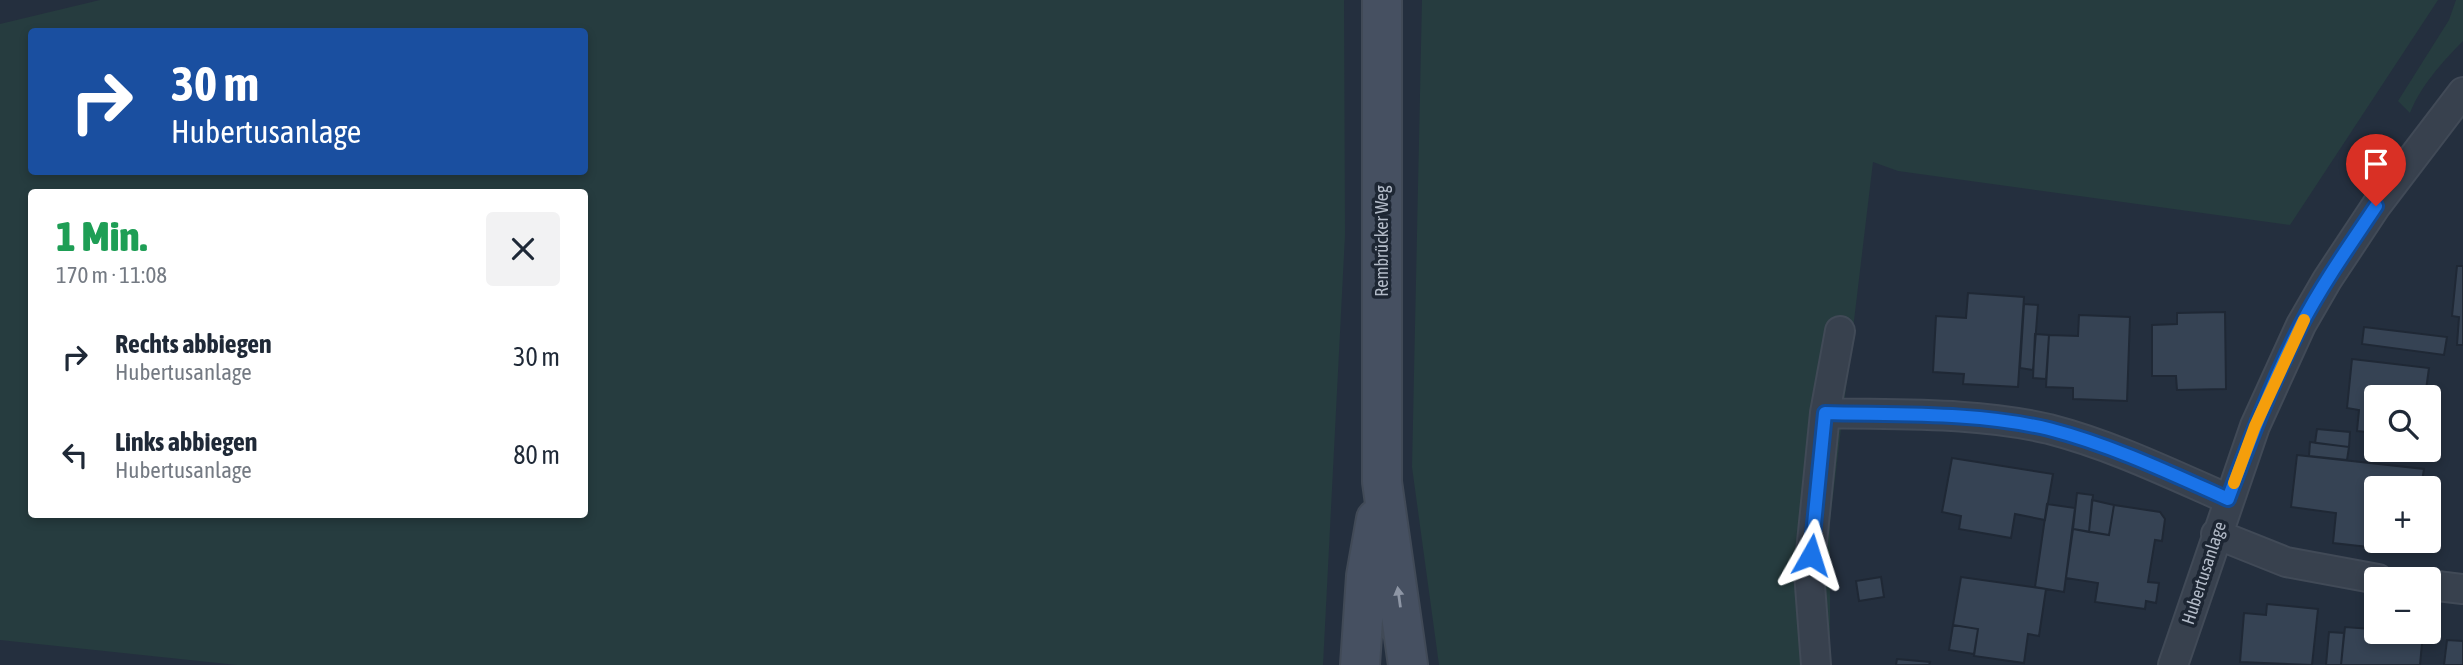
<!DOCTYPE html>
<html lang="de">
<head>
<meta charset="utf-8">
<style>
	body { margin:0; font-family:"Asap Condensed",sans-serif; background:#f2f2f3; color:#1f2937; height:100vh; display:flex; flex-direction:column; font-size:26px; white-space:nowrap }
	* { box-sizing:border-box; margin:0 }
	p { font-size:23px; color:#747a83 }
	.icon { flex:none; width:38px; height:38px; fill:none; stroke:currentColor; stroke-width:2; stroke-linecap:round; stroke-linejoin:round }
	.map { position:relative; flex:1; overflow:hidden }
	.panel { position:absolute; left:28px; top:189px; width:560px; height:329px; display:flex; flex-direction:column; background:#fff; border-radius:7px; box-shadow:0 4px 10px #0003 }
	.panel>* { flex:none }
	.banner { position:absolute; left:28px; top:28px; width:560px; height:147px; border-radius:7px; box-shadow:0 4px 10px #0003; background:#1a4fa0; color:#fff; overflow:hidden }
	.controls { position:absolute; left:2364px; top:385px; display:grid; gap:14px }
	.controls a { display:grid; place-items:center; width:77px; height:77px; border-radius:7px; background:#fff; box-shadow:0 4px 10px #0003; font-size:35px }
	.pin { position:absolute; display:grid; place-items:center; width:60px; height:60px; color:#fff; margin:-72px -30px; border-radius:50% 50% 50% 0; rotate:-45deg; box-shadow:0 0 7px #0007 }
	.pin .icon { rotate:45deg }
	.me { position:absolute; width:77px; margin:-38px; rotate:6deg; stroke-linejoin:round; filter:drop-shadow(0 0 5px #0008) }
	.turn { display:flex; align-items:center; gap:24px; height:147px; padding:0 28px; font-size:32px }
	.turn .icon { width:91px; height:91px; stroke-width:2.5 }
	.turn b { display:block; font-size:49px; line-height:60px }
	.round { display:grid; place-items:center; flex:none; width:74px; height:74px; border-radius:7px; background:#f2f2f3 }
	.summary { display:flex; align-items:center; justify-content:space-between; height:119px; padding:0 28px }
	h1 { font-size:42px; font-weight:800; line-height:52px; color:#1e9e55 }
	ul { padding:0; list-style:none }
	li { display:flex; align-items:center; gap:21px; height:98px; padding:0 28px }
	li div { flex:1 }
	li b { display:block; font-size:26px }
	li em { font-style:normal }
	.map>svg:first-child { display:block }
</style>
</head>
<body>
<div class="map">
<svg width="2463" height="665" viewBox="0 0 2463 665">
	<rect width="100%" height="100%" fill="#242f3e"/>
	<!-- green -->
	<path fill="#263c3f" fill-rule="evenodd" d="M100,0H1344L1345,235L1323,665H237L0,640V24ZM32,32H584V172H32ZM32,192H584V514H32Z
		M1422,0H2438L2290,225L1898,171L1873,162L1830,521V665H1439L1412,467Z
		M2456,0H2463V41C2442,62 2420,87 2410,113L2398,101L2449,20Z"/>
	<!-- building -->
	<path fill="#364354" stroke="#1f2835" stroke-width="2" d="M2457,266H2463V345H2457L2459,317L2452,316Z
		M1968,293L2024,297L2018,387L1963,384L1964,374L1933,372L1936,316L1966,318Z
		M2024,304L2038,305L2033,370L2020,368Z
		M2225,312L2226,389L2177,390L2176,376H2152V325L2177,324V313Z
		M2079,315L2130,317L2127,401L2073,399V388L2046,387L2049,335L2078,336Z
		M2364,327L2447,337L2444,355L2362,344Z
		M2035,334L2049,335L2046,379L2033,378Z
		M2352,359L2429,368L2425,397H2376V433L2357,431L2359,410L2347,408Z
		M2317,429L2350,432L2349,447L2315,443Z
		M2310,442L2349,447L2347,460L2309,456Z
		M2297,455L2424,469L2421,488H2376V541H2396L2395,550L2333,543L2336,513L2291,507Z
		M1952,458L2053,474L2045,520L2015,514L2011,538L1959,529L1961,516L1942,512Z
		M2077,493L2093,495L2089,532L2073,529Z
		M2092,500L2114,505L2109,535L2089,532Z
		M2047,504L2075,508L2064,592L2035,587Z
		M2114,505L2160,512L2165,519L2162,541L2155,540L2148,582L2159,583L2156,603L2146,601L2145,609L2095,602L2098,583L2066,578L2073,529L2109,535Z
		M1881,577L1884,597L1859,601L1856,581Z
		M1961,577L2046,589L2039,636L2028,634L2024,663L1974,656L1978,629L1953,625Z
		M2267,604L2318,609L2312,665L2240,662L2244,613L2266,615Z
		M2372,616H2376V632H2423L2420,665H2341L2345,627L2371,629Z
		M1953,625L1978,629L1974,654L1949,650Z
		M2329,632L2344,633L2341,665H2326Z
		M2447,640L2463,641V665H2444Z
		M1897,659L1930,662L1929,665H1896Z"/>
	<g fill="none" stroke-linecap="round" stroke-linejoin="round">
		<defs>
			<path id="street" d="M1825,413L1840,331
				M2216,534L2286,562L2378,579
				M2429,585L2463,589
				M1816,665L1809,572L1825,413C1899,415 1976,412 2049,429C2111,445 2169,473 2228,499
				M2173,665L2255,426L2301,325L2327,280L2376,206L2463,92"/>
			<path id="secondary" d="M1382,0V482L1408,665
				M1360,665L1366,576L1376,519"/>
		</defs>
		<!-- street casing -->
		<use href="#street" stroke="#414a57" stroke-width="32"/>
		<!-- secondary casing -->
		<use href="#secondary" stroke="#414a57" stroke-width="42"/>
		<!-- street -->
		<use href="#street" stroke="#38414e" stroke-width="28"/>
		<!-- secondary -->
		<use href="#secondary" stroke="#465061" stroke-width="38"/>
	</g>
	<!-- one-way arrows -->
	<defs><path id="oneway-solid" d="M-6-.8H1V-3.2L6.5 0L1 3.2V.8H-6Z" transform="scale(1.75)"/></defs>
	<use fill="#8e96a5" href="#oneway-solid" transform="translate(1399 597) rotate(-98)"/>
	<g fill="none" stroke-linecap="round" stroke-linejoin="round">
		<defs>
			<path id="route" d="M1811,555L1825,413C1899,415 1976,412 2049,429C2111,445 2170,473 2228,499C2250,440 2272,382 2301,325C2323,283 2350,245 2376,206"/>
		</defs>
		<!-- route casing -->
		<use href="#route" stroke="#114b97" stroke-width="18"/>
		<!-- route -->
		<use href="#route" stroke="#1a73e8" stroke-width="12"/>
		<!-- slow -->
		<path stroke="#f59e0b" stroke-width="12" d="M2234,483L2255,426L2304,320"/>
	</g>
	<g text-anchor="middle" stroke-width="7" stroke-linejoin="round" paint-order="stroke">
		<!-- street labels -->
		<g font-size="18" fill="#b4bcc9" stroke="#1d2633">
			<text transform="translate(1382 241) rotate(-90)" y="6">Rembrücker Weg</text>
			<text transform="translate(2204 573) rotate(-72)" y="6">Hubertusanlage</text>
		</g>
	</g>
</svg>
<div class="controls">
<a><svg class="icon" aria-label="search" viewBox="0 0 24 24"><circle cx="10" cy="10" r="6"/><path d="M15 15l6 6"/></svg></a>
<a>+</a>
<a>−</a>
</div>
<div class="pin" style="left:2376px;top:206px;background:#d93025"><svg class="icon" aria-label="arrive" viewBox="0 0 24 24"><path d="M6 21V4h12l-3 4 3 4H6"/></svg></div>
<svg class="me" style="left:1811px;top:555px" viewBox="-20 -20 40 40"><path d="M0-17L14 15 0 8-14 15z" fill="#1a73e8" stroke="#fff" stroke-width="4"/></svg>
<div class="banner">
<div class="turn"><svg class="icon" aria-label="right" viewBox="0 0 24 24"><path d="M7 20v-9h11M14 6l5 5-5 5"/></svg><div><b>30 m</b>Hubertusanlage</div></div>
</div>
<section class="panel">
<div class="summary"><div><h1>1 Min.</h1><p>170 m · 11:08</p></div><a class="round"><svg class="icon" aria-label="close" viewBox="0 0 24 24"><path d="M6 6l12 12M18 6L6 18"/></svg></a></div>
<ul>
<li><svg class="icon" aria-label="right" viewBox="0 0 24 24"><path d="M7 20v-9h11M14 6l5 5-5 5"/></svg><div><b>Rechts abbiegen</b><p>Hubertusanlage</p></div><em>30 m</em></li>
<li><svg class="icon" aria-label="left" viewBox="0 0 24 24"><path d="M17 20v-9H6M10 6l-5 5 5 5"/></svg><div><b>Links abbiegen</b><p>Hubertusanlage</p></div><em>80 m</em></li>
</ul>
</section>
</div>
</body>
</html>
